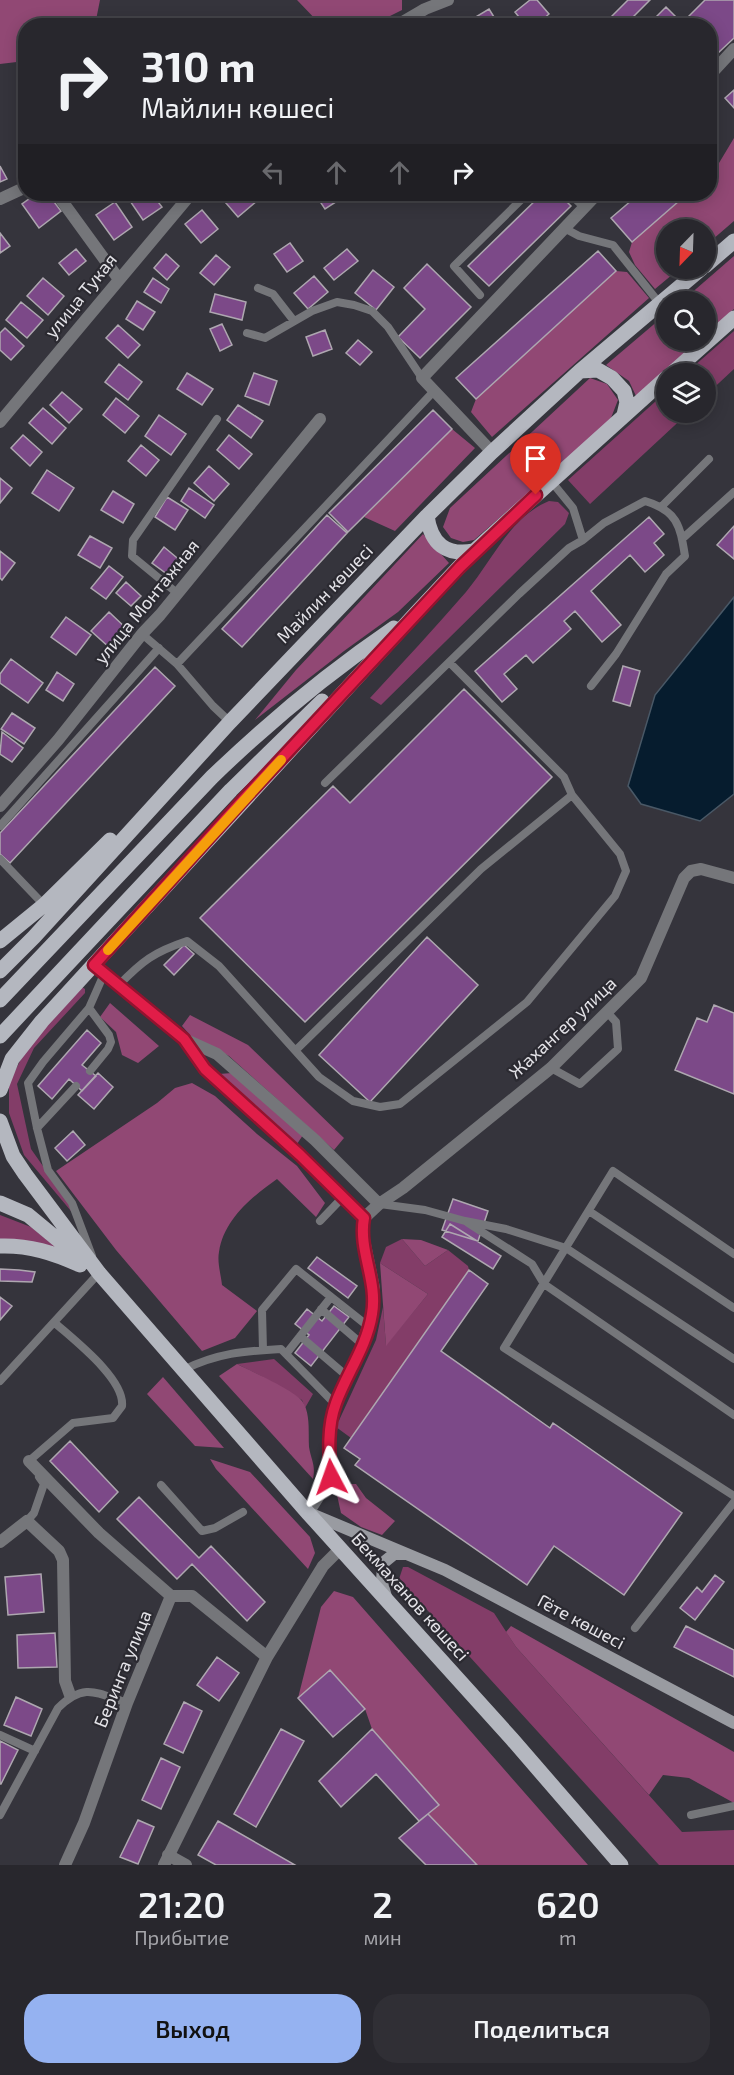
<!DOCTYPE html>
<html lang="ru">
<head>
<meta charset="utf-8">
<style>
	body { margin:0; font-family:"Exo 2",sans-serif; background:#302f35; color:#f1f3f6; height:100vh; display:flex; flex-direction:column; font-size:22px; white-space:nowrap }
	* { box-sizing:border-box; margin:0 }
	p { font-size:20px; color:#a5a5aa }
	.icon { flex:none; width:33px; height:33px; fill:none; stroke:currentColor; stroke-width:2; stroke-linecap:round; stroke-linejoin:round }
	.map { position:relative; height:1865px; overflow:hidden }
	.panel { display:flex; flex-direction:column; background:#28272d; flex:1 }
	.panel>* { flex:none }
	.banner { position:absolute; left:18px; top:18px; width:699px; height:183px; border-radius:24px; box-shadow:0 3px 15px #0003,0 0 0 2px #444449; background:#28272d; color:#f1f3f6; overflow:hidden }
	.needle { width:39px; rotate:203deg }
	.fabs { position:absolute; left:656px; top:219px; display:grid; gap:12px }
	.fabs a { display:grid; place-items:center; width:60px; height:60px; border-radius:50%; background:#28272d; box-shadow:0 3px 15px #0003,0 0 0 2px #444449; font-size:30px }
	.pin { position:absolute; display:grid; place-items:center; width:51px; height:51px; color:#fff; margin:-62px -26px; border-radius:50% 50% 50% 0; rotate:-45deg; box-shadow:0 0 6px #0007 }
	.pin .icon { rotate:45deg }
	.me { position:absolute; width:66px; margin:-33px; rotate:356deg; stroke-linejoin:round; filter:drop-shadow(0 0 4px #0008) }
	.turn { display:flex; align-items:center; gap:21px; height:126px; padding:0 24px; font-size:27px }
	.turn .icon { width:78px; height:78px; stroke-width:2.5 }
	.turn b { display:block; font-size:42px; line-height:51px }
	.lanes { display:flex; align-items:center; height:57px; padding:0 24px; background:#0003; justify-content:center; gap:30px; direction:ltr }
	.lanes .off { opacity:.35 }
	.eta { display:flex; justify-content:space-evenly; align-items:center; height:102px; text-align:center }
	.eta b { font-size:36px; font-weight:600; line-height:42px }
	.button { display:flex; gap:12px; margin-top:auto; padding:12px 24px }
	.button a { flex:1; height:69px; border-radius:24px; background:#95b2f1; color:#111; font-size:24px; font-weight:600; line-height:69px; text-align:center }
	.button a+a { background:#302f35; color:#f1f3f6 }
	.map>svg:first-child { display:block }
</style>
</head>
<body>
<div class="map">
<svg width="734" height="1865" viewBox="0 0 734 1865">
	<rect width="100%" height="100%" fill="#35343c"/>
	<!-- green -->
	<path fill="#833d68" d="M734,331V369L705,396V374L686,373Z
		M666,392V412L688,413L590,504L568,480Z
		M549,501L558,502L569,513L565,524L381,705L370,698C402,663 435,628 466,592C492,561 510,517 549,501Z
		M82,987L85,989V993L34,1048L17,1084L31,1149L78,1216L76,1217L24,1155L9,1113V1083L28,1045Z
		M0,1215L31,1227L57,1248L0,1240Z
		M402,1239L425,1266L448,1250L468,1266L469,1270L351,1438L336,1427L376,1340L383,1307L386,1345L428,1294L380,1263L386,1247Z
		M274,1359L313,1394L305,1408L302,1400L261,1376L237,1364Z
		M403,1567H408L494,1613L516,1647L682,1832L734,1830V1865H659L399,1579Z"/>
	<!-- forest -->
	<path fill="#914874" d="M0,0H100L95,25L26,26L25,61L0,64Z
		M297,0H402V10L372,25H321Z
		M734,138V221L705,246V230H666V268L679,269L655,289L635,265L629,252L632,242L687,194H710V174L716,168Z
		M734,256V309L705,335V302H681Z
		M616,271L627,272L649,298L492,437L471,412L476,399Z
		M666,314V340L699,341L636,396L629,381L606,365Z
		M590,378L607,384L618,400L609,423L474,540L463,542L451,538L443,527L450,508Z
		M452,429L475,448L395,531L364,517Z
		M423,534L449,563L398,612L344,651L255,720L296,670Z
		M110,1003L159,1046L138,1063L122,1055L116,1032L100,1017Z
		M190,1015L248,1045L344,1138L334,1150L229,1056L191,1036L182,1026Z
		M232,1073L303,1135L297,1144L219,1074Z
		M192,1083L215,1096L257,1134L297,1166L325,1203L316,1217L277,1179C252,1197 224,1219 219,1252C217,1262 221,1275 222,1285L257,1311L235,1338L202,1351L116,1250L56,1171L157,1103L175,1088Z
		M402,1239L421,1240L448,1250L425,1266Z
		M380,1263L428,1294L386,1346Z
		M237,1364C249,1370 295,1391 302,1401C311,1413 308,1433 309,1447C311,1460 316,1465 313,1479L219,1376Z
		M163,1377L224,1448L195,1446L147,1394Z
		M210,1459L250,1472L310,1537L315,1553L308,1569L216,1469Z
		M337,1484H356L366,1498L395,1521L382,1535L361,1527L341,1513L337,1495Z
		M334,1591L353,1597L588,1865H477L428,1814L439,1805L372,1729L365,1709L331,1671L298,1698L321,1607Z
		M511,1626L734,1752V1803L689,1778L663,1775L649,1795L516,1647L506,1632Z"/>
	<!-- water -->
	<path fill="#061c2e" stroke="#495866" stroke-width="1.5" d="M734,597V794L700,821L641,804L628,786L655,695Z"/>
	<!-- building -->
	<path fill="#7c4988" stroke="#aea7b0" stroke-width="1.5" d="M530,0H537L549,14L535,26H526L515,12Z
		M628,0H650L624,26H602Z
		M705,0H734V38L717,54L710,47V26H689L684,21Z
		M666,7L680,21L675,26H647Z
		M489,9L499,25L479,26L474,18Z
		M452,18L458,26H441Z
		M138,19L141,26H122Z
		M734,90V108L725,98Z
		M26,140V161L17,144Z
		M0,166L7,179L0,182Z
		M36,194H48L61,211L39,228L22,204Z
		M128,194H152L162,207L143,220L126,195Z
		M237,194H253L258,200L238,217L226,203Z
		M315,194H340L342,198L325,209Z
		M542,194H559L571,206L489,286L468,266Z
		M639,194H687L632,242L611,218Z
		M115,202L132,227L114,240L96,215Z
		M202,210L218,229L201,243L185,224Z
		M0,233L10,246L0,253Z
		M290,243L303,261L287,272L274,254Z
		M76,249L86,261L69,275L59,263Z
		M347,249L358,261L334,280L324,268Z
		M598,251L616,271L476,399L456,378Z
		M166,254L179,266L167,280L154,268Z
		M216,255L230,267L214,285L200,273Z
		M427,264L471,307L420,358L398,337L425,309L404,288Z
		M373,270L394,287L376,310L355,293Z
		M314,276L328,292L308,309L294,293Z
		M43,278L64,296L48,315L27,296Z
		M153,278L169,289L161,303L144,292Z
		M215,294L246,302L242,320L210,312Z
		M137,301L155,312L143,330L126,319Z
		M21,302L43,320L27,338L6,320Z
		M222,324L232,345L220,351L210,329Z
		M118,325L140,345L128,358L106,338Z
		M5,328L24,346L11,360L0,350V333Z
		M325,330L332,349L313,356L306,337Z
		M358,340L372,352L360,365L346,353Z
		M119,364L142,382L128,400L105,382Z
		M187,373L213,389L202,405L177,389Z
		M254,373L277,381L269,405L245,396Z
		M62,392L82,409L69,423L50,405Z
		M116,398L139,416L125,433L103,415Z
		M238,405L263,421L251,438L227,420Z
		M43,408L66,428L52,444L29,423Z
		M433,410L452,429L348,532L329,513Z
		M159,415L186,434L171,455L145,436Z
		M23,435L42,452L30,466L11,448Z
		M229,435L252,454L239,469L217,450Z
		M141,445L159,460L146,476L128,461Z
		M209,466L229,484L214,501L194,483Z
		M47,470L74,488L59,511L32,493Z
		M0,478L12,488L0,503Z
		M189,488L214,505L205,518L181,501Z
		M113,491L134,504L123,523L101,510Z
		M167,497L188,510L175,530L155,517Z
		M327,515L347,533L242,647L222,629Z
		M649,517L664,534L654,543L664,555L645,572L630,555L591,591L621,625L602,642L575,611L564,621L571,629L533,663L526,655L504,674L517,689L502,702L475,671Z
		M734,526V559L717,545Z
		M90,536L112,548L100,568L78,555Z
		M164,547L182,562L171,577L152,563Z
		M0,551L15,563L2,580L0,578Z
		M109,566L123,577L106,599L91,588Z
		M126,582L141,596L131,606L116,593Z
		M109,612L128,630L111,649L91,631Z
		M66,617L91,635L76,655L51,637Z
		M11,659L43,683L28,703L0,683V674Z
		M623,666L640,671L630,706L613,701Z
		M155,667L175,686L10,863L0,854V833Z
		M57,672L74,684L63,701L46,690Z
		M464,689L552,777L305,1022L200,918L333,786L350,803Z
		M12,713L35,728L24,744L1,729Z
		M2,732L23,748L12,762L0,754Z
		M427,937L478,985L370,1102L319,1055Z
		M184,945L194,954L174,975L164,965Z
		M714,1005L734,1013V1094L675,1070L697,1018L707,1022Z
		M87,1030L101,1043L82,1065L96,1076L82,1091L69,1079L52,1099L38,1086Z
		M98,1073L113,1087L94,1109L78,1095Z
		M73,1131L85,1145L67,1161L55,1148Z
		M453,1199L488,1211L478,1241L442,1230Z
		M450,1224L501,1256L493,1269L442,1237Z
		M317,1257L357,1286L348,1298L308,1268Z
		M0,1269L19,1270L35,1272L32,1282L0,1281Z
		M469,1270L488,1284L441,1351L550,1428L553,1423L682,1513L624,1595L554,1546L527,1585L355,1465L360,1459L344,1448Z
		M0,1297L12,1306L0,1320Z
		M334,1306L349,1317L311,1366L295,1353L309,1335L295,1324L307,1309L322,1321Z
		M70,1441L118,1492L99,1512L50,1461Z
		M139,1497L199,1558L211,1546L265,1602L247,1621L192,1564L177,1579L117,1519Z
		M41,1574L44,1612L8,1615L5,1577Z
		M715,1575L724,1582L695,1620L680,1608L697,1587L702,1592Z
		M686,1626L734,1650V1677L674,1647Z
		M55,1633L57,1667L18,1668L17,1635Z
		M217,1657L239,1673L219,1701L197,1685Z
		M330,1670L365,1709L333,1737L298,1698Z
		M16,1697L42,1709L31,1736L4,1725Z
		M184,1702L202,1711L183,1753L164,1744Z
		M281,1729L304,1741L256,1827L234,1814Z
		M372,1729L439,1805L419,1821L376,1774L341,1807L319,1781Z
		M0,1741L18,1750L1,1784H0Z
		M161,1758L180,1767L161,1809L142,1800Z
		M428,1814L477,1865H426L399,1838Z
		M138,1820L154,1827L138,1864L120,1857Z
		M218,1821L295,1865H216L198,1855Z"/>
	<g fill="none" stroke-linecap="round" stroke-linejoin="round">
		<!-- service -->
		<path stroke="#75767a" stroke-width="8" d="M570,194L584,207
			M564,228L579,236L613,245L660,304
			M258,288L273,294L294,321
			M480,295L454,266L527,194
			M247,333L265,338L312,311L337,302L354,305L372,311L388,327L422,378
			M662,506L709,459
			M682,539L734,492
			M583,540L604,523L645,501C678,511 680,526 685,556L666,574L616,654L591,686
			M177,593L132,556L133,540L217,419
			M142,634L177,664L213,706L230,722
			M177,664L434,391
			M325,783L519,594L569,548L583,540L573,508L551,481
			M0,826L159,648
			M0,859L44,905
			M118,986C142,961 154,952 187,941L219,966L319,1077L353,1101L380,1107L400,1104L527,1002L615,896L626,871L620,854L572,795
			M89,1008L109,1035L111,1042L108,1049L90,1071
			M296,1050L481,869L572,795L564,777L450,663
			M551,1068L580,1084L618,1049L616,1022L607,1012
			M37,1128L76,1086
			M380,1204L425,1210L465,1221L506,1229L566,1248L734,1359
			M589,1211L734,1308
			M320,1221L343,1197
			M468,1223L532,1264L544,1284L734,1415
			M734,1254L613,1171L504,1348L734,1496
			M92,1256L72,1203L48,1170L37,1128L28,1083L43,1062L89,1008L104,974
			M321,1309L363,1345
			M300,1336L348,1377
			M263,1350L262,1310L296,1269L369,1327
			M286,1354L331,1297
			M183,1370C217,1353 244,1351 281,1349L335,1404
			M0,1381L99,1273L98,1271
			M30,1463L29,1461L73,1423L113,1418L122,1406C125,1379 74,1340 55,1323
			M161,1485L202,1531L215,1528L243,1512
			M27,1521L34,1513L44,1484L39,1477
			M635,1628L734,1502
			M0,1735L35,1751
			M0,1815L58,1708C84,1682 97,1693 127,1703
			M691,1815L734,1806"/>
		<!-- minor -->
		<path stroke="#75767a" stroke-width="12" d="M396,26L425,9L448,0
			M710,75L734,49
			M57,194L118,278
			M0,199L26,187
			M0,422L191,194
			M492,452L422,378L597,194
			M0,806L58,740L142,634L160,615L320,419
			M94,965L184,1039L217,1054L315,1140L379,1204
			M184,1040L205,1069L300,1155L364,1218
			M29,1461L99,1533L171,1596
			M308,1513L331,1477L329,1443L335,1404L357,1358L373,1313L374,1288L362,1230L364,1218L379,1204L403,1188L551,1068L641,978L684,878L691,871L701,869L734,878
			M0,1542L27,1521L59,1551L63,1560L65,1681L70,1695
			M171,1596H192L267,1657
			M168,1855L186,1865
			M65,1865L84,1823L127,1703L171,1596
			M164,1865L267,1657L323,1566L340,1549"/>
		<!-- secondary -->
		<path stroke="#999ba1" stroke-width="12" d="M309,1513L445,1570L734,1723
			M387,1600L382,1583L383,1563L394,1554H405"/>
		<!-- primary -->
		<path stroke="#b4b7bf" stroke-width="15" d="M705,266L734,241
			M580,371L598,370L612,378L624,391L627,402L624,415
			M671,374L734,318
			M427,516C431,544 446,556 474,551
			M0,941L44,905L110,840
			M0,971L34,937L230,722L427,516L492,452L580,371L702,268
			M0,1000L212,777C269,722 328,673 394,628
			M0,1036L231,790L322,701
			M0,1090L12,1059L42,1021L416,613L474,551L666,378
			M0,1121L13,1156L25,1174L99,1273L308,1513L512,1739L621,1865
			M0,1203L28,1215L80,1258
			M0,1246C29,1245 54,1253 80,1265"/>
	</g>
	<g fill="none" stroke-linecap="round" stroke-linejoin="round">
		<defs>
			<path id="route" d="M331,1477C329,1453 327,1427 336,1403C347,1373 367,1346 372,1314C378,1281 358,1250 364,1218L300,1155L205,1069L184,1039L94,965L243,800L460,567L536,495"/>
		</defs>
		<!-- route casing -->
		<use href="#route" stroke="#92132f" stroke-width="15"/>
		<!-- route -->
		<use href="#route" stroke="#e11d48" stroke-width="10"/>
		<!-- slow -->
		<path stroke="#f59e0b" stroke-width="10" d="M108,950L281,760"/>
	</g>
	<g text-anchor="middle" stroke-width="4.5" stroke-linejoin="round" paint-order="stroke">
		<!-- street labels -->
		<g font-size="18" fill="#e4e3e8" stroke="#2b2a31">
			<text transform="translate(81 296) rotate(-51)" y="6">улица Тукая</text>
			<text transform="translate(325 594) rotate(-46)" y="6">Майлин көшесі</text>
			<text transform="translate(147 602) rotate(-51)" y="6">улица Монтажная</text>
			<text transform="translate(563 1028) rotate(-43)" y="6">Жахангер улица</text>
			<text transform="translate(410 1597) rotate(48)" y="6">Бекмаханов көшесі</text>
			<text transform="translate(581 1622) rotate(28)" y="6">Гёте көшесі</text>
			<text transform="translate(123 1669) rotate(-68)" y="6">Беринга улица</text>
		</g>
	</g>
</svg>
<div class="fabs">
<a><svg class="needle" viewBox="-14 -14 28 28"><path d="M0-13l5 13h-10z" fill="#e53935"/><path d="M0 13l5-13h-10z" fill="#a5a5aa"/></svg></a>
<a><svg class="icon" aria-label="search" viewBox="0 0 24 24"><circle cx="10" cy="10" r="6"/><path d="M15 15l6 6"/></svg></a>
<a><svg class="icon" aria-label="layers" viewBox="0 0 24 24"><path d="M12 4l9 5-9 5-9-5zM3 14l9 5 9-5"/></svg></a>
</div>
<div class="pin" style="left:536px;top:495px;background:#d93025"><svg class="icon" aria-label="arrive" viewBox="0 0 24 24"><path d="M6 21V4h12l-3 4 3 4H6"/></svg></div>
<svg class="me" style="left:331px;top:1477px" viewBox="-20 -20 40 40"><path d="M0-17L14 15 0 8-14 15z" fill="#e11d48" stroke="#fff" stroke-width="4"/></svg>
<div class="banner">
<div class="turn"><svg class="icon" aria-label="right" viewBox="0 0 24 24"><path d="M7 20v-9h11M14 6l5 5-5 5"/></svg><div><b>310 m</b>Майлин көшесі</div></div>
<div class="lanes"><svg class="icon off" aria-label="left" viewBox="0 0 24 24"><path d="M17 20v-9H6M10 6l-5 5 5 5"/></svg><svg class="icon off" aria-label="ahead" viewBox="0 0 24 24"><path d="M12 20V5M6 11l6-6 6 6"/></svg><svg class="icon off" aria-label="ahead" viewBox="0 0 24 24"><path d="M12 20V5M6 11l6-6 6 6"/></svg><svg class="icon" aria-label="right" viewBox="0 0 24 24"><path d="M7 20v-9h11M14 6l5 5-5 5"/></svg></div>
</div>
</div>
<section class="panel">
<div class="eta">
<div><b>21:20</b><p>Прибытие</p></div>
<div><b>2</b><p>мин</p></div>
<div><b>620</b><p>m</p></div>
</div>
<div class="button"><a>Выход</a><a>Поделиться</a></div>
</section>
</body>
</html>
